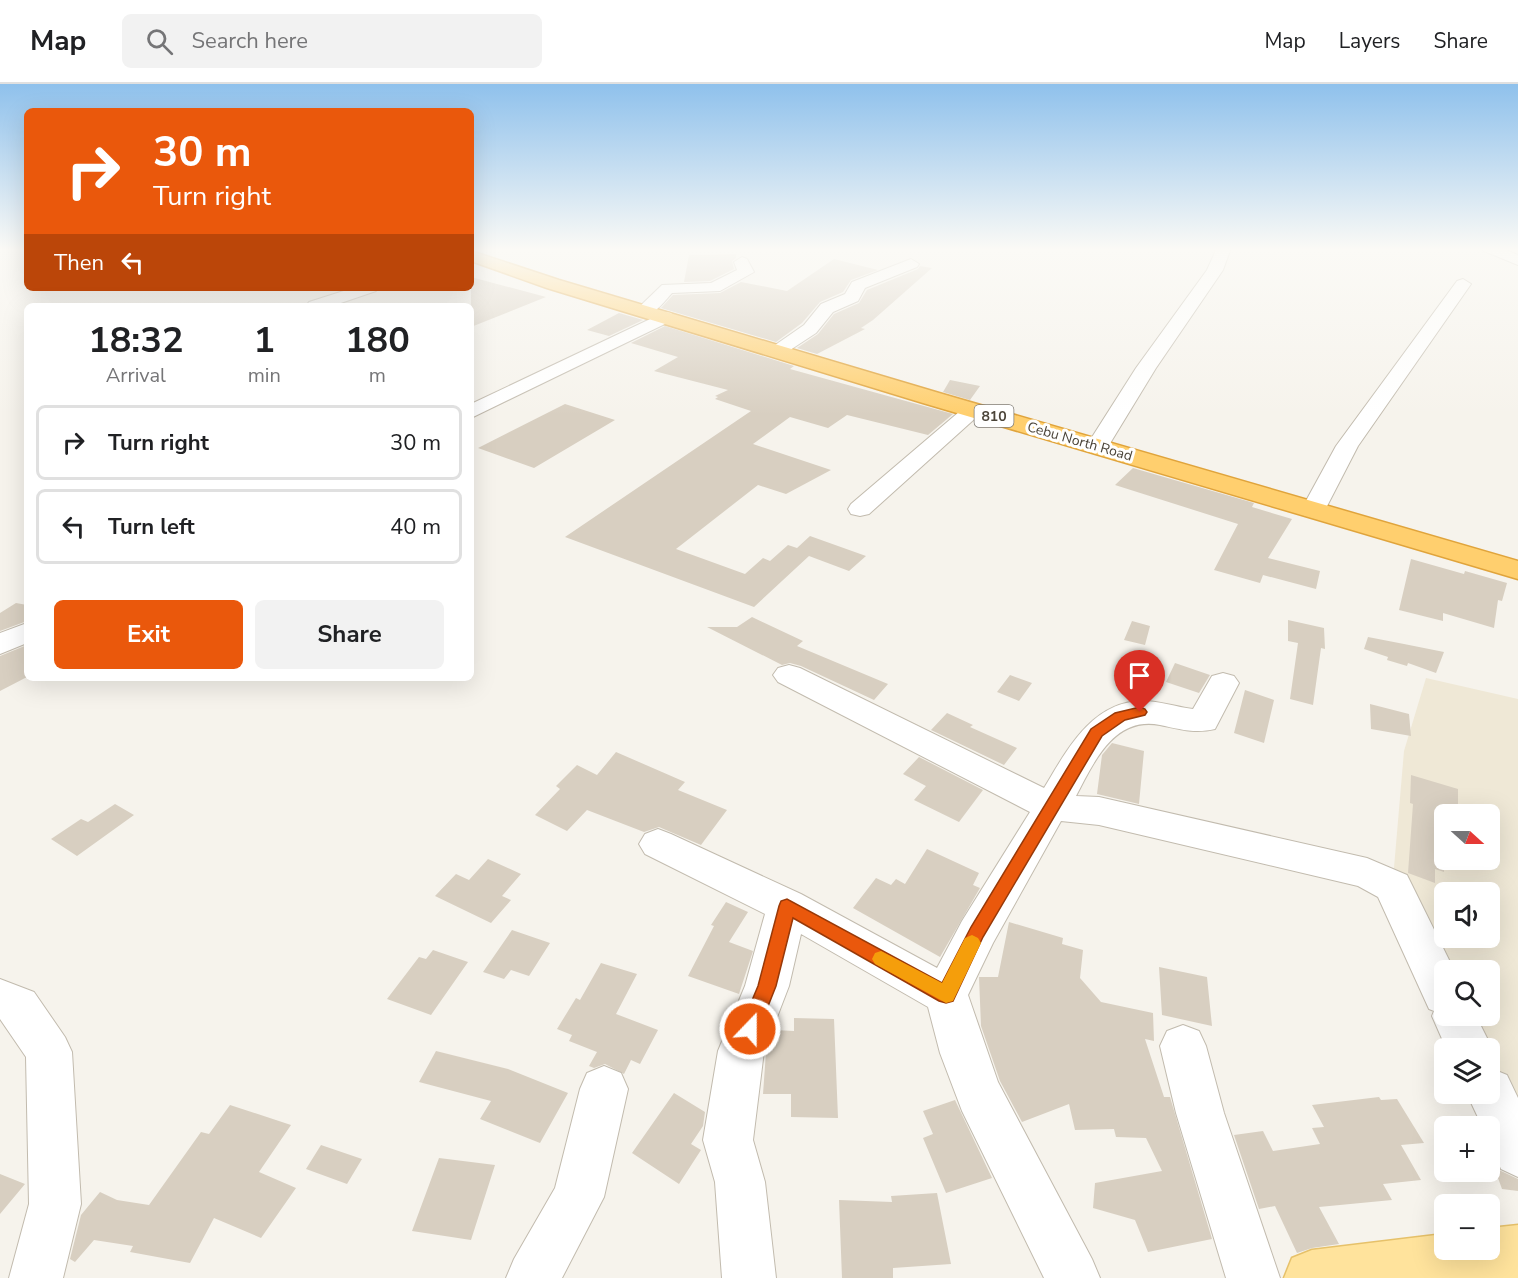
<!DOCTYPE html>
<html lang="en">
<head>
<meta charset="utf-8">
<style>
	body { margin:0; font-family:"Nunito Sans",sans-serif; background:#f2f2f2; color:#202124; height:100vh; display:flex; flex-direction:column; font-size:22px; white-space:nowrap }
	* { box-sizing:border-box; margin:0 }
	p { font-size:20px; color:#757577 }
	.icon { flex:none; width:33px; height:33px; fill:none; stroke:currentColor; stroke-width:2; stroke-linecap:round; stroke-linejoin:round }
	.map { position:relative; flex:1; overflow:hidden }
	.side { position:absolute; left:24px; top:219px; width:450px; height:378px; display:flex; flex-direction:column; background:#fff; border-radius:9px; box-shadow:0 6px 24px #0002 }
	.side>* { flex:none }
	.banner { position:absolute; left:24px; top:24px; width:450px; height:183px; border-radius:9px; box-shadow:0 6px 24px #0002; background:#ea580c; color:#fff; overflow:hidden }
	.needle { width:39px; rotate:111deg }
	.tools { position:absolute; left:1434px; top:720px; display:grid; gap:12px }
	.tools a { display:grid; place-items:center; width:66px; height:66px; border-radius:9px; background:#fff; box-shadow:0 6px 24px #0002; font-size:30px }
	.pin { position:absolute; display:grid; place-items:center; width:51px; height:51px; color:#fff; margin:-62px -26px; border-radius:50% 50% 50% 0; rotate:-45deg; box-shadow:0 0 6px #0007 }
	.pin .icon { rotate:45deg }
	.me { position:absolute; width:66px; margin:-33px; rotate:22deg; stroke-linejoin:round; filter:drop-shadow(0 0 4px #0008) }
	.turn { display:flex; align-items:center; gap:21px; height:126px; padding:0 30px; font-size:27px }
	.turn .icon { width:78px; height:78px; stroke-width:2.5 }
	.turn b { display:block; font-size:42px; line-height:51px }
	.then { display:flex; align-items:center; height:57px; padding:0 30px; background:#0003; gap:12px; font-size:22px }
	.eta { display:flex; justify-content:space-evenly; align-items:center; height:102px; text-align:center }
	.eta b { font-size:36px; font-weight:700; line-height:42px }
	.button { display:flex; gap:12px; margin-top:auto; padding:12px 30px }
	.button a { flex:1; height:69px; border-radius:9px; background:#ea580c; color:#fff; font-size:24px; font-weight:700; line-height:69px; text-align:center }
	.button a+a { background:#f2f2f2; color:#202124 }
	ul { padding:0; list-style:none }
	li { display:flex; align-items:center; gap:18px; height:75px; margin:0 12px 9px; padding:0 18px; border:3px solid #e0e0e0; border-radius:9px }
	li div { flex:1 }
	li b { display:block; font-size:22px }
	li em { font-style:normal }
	header { display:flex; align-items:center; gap:36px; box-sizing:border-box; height:84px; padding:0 30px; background:#fff; border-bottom:2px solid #e0e0e0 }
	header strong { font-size:28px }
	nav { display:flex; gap:33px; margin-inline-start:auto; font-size:21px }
	.search { width:420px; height:54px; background:#f2f2f2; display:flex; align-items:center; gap:15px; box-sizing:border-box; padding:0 21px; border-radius:9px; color:#757577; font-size:22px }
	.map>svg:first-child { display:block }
</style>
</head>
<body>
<header>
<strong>Map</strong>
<div class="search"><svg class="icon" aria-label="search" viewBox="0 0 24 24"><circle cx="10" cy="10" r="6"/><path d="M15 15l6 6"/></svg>Search here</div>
<nav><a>Map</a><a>Layers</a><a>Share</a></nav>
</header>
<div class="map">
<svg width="1518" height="1194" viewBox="0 0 1518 1194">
	<rect width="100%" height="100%" fill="#f6f3ec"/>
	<!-- education -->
	<path fill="#efe8d6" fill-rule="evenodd" d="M1426,594L1518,615V1024L1478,1010H1490V964H1456L1392,807L1404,667ZM1444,730H1490V776H1444ZM1444,808H1490V854H1444ZM1444,886H1490V932H1444Z"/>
	<!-- building -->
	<path fill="#d8cfc1" d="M736,170V174L732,177L734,185L710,197L684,198L689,171Z
		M834,175L878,186L851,196L843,208L820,218L802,239L776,258L661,224L673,211L720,209L741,198L787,207Z
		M920,182L932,184L873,236L861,244L865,245L817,270L797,264L818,250L834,230L859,219L867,206L918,185Z
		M471,193L546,213L471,243Z
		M619,229L643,236L609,252L587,246Z
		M665,242L794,282L790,285L953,330L928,351L847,331L828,344L790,333L753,360L831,386L786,410L758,401L676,465L745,490L763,474L770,477L788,461L797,464L810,452L866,472L849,487L809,472L754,523L565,453L751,327L715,315L718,313L715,312L728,306L654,287L678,273L631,259Z
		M950,296L980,302L970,316L943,308Z
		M565,320L615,336L534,384L478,364Z
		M1133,384L1254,419L1252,423L1292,435L1268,474L1320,487L1316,505L1263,491L1260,499L1214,486L1238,440L1115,401Z
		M1411,475L1464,490L1465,487L1507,499L1502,517L1498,516L1494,544L1443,529V537L1399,526Z
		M16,519L27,521V537L0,547V529Z
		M752,533L803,557L797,562L888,600L874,616L801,582L790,579L782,581L707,543H737Z
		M1288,536L1324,544L1325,565L1321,564L1313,621L1290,615L1298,559L1288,557Z
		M1132,537L1150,542L1145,561L1124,556Z
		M1368,553L1404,560L1444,568L1436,589L1408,579L1407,582L1387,576L1388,573L1364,565Z
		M27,561V593L0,607V572Z
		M1175,579L1210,591L1199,609L1166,598Z
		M1010,591L1032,599L1019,617L997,608Z
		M1245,606L1274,616L1264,659L1234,649Z
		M1370,620L1409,630L1411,652L1371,645Z
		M947,629L973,641L970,643L1017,664L1004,681L931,646Z
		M1112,659L1144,667L1139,720L1097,710L1102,671Z
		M616,668L685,698L678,706L727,726L701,761L659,743L644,748L587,726L567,747L535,731L560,705L556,702L577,681L597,691Z
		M919,673L983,706L959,738L914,716L926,702L903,690Z
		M1411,691L1458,705V730H1444V788L1435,785V799L1408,789L1413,720L1410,719Z
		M115,720L134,731L77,772L51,755L81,735L88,738Z
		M927,765L979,789L973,801L980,804L940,873L853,824L876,794L891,801L896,795L905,800Z
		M488,775L521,790L502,812L511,816L491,839L435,812L456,790L469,796Z
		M726,818L748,828L729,858L753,867L739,910L688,892L714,842L711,841Z
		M1009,838L1063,854L1062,860L1083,866L1080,894L1101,918L1153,929L1154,957L1145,955L1164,1013H1170L1212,1155L1148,1168L1135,1136L1093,1124L1095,1099L1162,1087L1146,1054L1116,1053L1114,1045L1075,1046L1069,1020L1022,1038L1000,997L981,942L979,893H998Z
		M512,846L550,859L529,892L511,886L504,895L483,888Z
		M433,866L468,878L431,931L387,915L419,873L426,875Z
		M601,879L637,890L616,930L658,946L640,980L631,976L624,990L605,980L594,984L589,982L597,968L569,957L572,951L557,945L576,914L580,916Z
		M1159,883L1207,893L1212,942L1162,931Z
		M794,934L834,935L838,1034L791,1033V1010H763L766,968L774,946L794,947Z
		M436,967L508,985L568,1009L540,1059L480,1035L491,1017L419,998Z
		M674,1009L705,1028L703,1042L691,1060L701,1066L679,1100L632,1069Z
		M1379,1013L1381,1016L1397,1015L1424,1059L1401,1061L1421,1096L1383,1100L1392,1116L1319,1123L1339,1160L1312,1164L1297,1169L1275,1122L1259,1125L1234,1051L1263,1047L1273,1067L1320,1060L1312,1044L1324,1043L1312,1021Z
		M955,1016L992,1094L946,1109L923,1054L933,1050L923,1027Z
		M230,1021L291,1041L259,1088L296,1104L261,1154L214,1134L190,1179L130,1168L133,1162L94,1156L75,1178L70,1175L81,1131L100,1108L117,1116L149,1121L201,1048L209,1050Z
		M321,1061L362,1075L347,1100L306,1085Z
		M1490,1065L1499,1086L1518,1095V1107L1502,1105L1498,1094L1490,1093Z
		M439,1074L495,1081L471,1156L412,1147Z
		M0,1090L25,1100L0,1130Z
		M937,1109L951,1180L893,1184V1194H842L839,1116L892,1118L891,1112Z"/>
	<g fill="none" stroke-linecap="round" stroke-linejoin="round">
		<defs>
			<path id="minor" d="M1217,164H1231L1223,186L1156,284L1106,366L1098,368L1090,366L1087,361L1136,284L1207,186Z
				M1482,164H1501L1518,171V181L1484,167Z
				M742,173L747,175L754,188L720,207L672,209C663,219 653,234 638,231L635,227L662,201L711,199L737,186L734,178Z
				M911,175L919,180L917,183L865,204L858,217L833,228L816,249L784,270H770L768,266L804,241L821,220L845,210L852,198Z
				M1463,195L1471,200L1358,362L1325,426L1322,431L1313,433L1304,431L1301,426L1336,362L1457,197Z
				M353,204H378L376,207L332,222H306L309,218Z
				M665,228L671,229L674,233L671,237L471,334V320Z
				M973,320L980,322L984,326L980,330L869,430L860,432L851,430L848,425L851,420L966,322Z
				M27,539V559L0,570V549Z
				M789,581L800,584L1044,704C1067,666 1092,617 1143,617C1160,617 1176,623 1193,625L1212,592L1223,589L1234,592L1239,599L1215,645C1195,650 1179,645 1160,641C1114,632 1094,678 1076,712L1099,713L1367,774L1407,791L1454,886H1444V932H1476L1492,964L1490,969V964H1446L1432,932L1434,927L1429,925L1378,813L1358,802L1099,741L1061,737L993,859L968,911L998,998L1092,1175L1100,1194H1044L962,1027L940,969L928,923L801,850L789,902L764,967L753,1056L765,1098L776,1194H722L715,1098L703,1056L718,967L745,902L765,830L645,770L639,760L645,750L658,745L671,750L801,810L937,884L962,837L1030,728L778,598L773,591L778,584Z
				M0,895L34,908L65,953L72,968L81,1120L63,1194H9L29,1120L26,973L0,935Z
				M1183,941L1199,947L1206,962L1224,1029L1280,1194H1226L1176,1029L1160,962L1167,947Z
				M604,982L621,989L628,1005L604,1113L562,1194H506L514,1175L555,1104L580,1005L587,989Z
				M1490,984L1507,991L1518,1014V1093L1501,1085L1490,1060V1042H1482L1467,1010H1490Z"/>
			<path id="major" d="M1518,1141V1194H1284L1292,1174L1312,1166L1444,1150V1166H1490V1144Z"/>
			<path id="highway" d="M471,167L559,196L939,309L1518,477V495L923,319L547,204L471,177Z"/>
		</defs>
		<!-- minor casing -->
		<use href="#minor" stroke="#c2bbae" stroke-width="2"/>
		<!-- major casing -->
		<use href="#major" stroke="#e6c16a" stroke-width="3"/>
		<!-- highway casing -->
		<use href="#highway" stroke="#e0a43c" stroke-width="3"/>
		<!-- minor -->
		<use href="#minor" fill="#fff" fill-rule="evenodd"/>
		<!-- major -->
		<use href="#major" fill="#ffe39c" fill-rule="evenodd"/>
		<!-- highway -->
		<use href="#highway" fill="#ffcf6e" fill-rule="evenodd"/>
	</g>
	<!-- sky -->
	<linearGradient id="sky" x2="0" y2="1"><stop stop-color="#8fc1ec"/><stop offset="0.5" stop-color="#fbfaf6"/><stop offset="1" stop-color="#fbfaf6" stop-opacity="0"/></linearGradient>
	<rect width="1518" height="331" fill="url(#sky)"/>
	<!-- route -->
	<path fill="#ea580c" stroke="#983908" stroke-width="1.5" d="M1140,623L1145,625L1147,628L1145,631L1125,636L1102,652L983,853L953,917L946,919L939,917L793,834L776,902L759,945L757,951L750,954L743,951L740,945L758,902L779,822L781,817L787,815L942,899L971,843L1091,645L1115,629Z"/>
	<!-- slow -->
	<path fill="#f59e0b" d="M972,851L978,854L981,859L953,917L946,919L875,880L872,875L875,869L881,867L942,899L965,854Z"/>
	<g text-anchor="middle" stroke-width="6" stroke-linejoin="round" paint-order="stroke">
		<!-- shield labels -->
		<rect fill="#fff" stroke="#817c74" stroke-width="1.5" x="974.5" y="321" width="39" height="22" rx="4.5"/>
		<g font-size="14" font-weight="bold" fill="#4b4439">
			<text x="994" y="337">810</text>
		</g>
		<!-- far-street labels -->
		<g font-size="14" fill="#4b4439" stroke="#fff">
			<text transform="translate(1080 357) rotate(16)" y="5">Cebu North Road</text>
		</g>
	</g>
</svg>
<div class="tools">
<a><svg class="needle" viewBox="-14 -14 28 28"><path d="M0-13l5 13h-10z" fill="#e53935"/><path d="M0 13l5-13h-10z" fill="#757577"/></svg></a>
<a><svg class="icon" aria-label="sound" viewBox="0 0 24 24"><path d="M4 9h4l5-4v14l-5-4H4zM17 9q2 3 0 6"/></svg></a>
<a><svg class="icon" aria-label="search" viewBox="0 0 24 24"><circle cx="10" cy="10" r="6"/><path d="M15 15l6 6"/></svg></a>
<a><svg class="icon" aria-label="layers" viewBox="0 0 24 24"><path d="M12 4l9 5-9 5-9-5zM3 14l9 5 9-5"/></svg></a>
<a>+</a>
<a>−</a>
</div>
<div class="pin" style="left:1140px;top:628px;background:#d93025"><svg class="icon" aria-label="arrive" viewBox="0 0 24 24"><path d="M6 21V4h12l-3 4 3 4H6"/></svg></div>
<svg class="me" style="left:750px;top:945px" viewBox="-20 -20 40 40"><circle r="17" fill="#ea580c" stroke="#fff" stroke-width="3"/><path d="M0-11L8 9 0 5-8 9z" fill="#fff"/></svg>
<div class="banner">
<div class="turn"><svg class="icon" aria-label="right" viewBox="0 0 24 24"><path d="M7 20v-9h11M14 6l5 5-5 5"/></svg><div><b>30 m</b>Turn right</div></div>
<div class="then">Then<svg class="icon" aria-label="left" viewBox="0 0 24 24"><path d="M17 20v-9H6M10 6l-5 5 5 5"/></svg></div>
</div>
<section class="side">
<div class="eta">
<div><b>18:32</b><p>Arrival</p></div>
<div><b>1</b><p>min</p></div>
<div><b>180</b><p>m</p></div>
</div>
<ul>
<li><svg class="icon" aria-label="right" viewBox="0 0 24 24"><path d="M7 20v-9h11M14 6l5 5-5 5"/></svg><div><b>Turn right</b></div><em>30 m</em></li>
<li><svg class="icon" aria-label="left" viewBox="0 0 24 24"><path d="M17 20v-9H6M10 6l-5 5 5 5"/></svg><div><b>Turn left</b></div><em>40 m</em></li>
</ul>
<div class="button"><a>Exit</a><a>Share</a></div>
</section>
</div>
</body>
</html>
